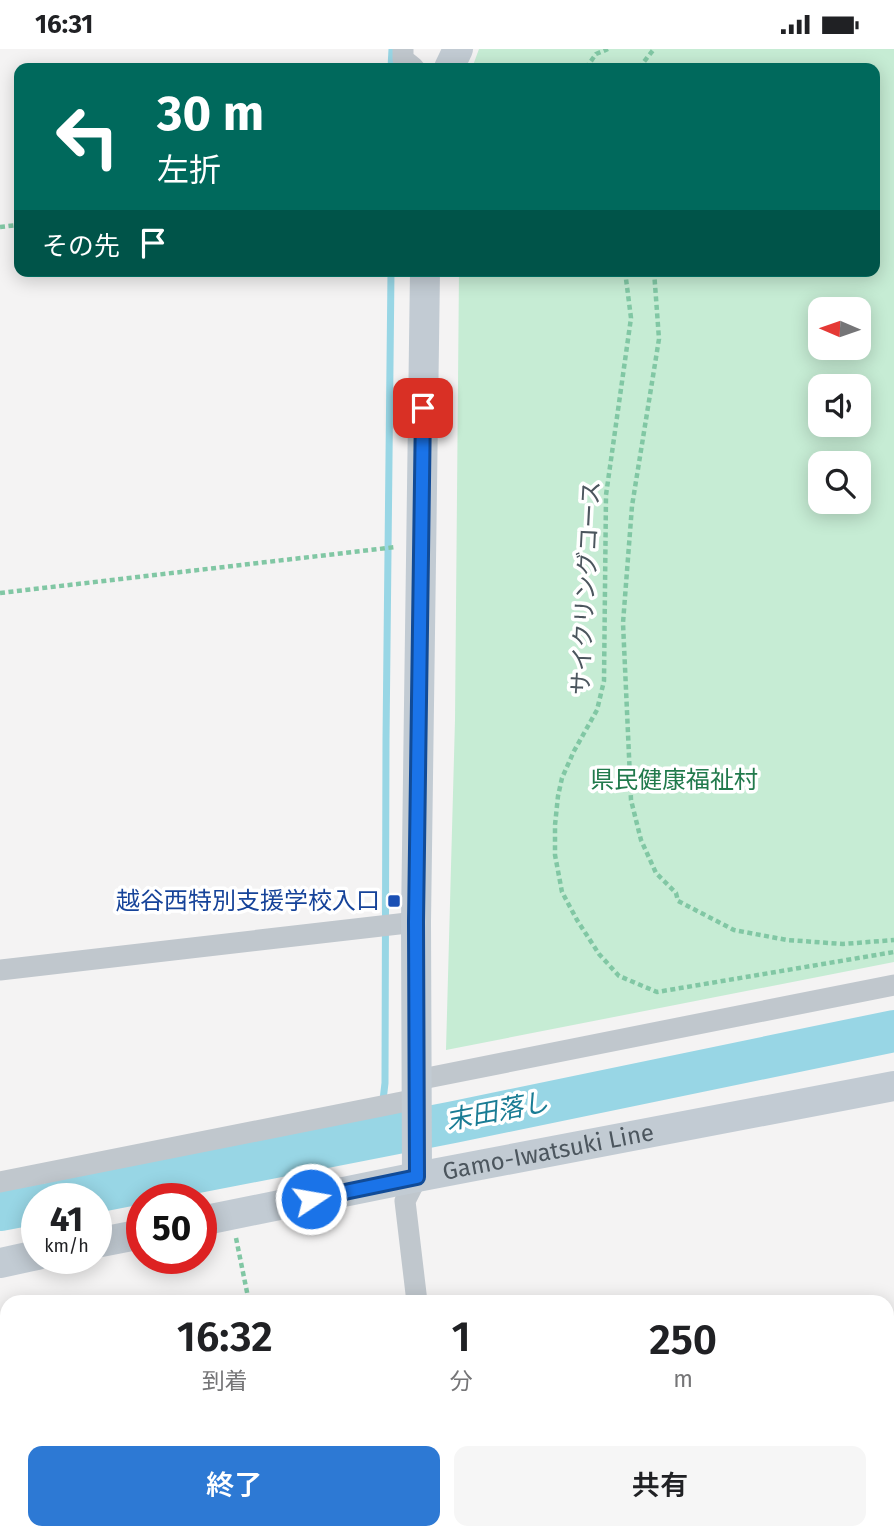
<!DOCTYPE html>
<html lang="ja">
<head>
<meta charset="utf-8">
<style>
	body { margin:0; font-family:"Fira Sans","Noto Sans JP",sans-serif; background:#f6f6f6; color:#202124; height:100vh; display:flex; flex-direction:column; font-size:26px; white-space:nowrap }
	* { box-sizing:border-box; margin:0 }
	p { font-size:23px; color:#757577 }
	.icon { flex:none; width:38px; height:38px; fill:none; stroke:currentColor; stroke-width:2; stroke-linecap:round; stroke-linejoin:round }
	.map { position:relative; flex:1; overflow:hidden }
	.details { position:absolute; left:0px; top:1246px; width:894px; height:245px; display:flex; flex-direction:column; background:#fff; border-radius:21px 21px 0 0; box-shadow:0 4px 18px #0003 }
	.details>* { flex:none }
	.top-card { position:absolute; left:14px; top:14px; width:866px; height:214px; border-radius:14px; box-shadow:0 4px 18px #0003; background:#00695c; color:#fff; overflow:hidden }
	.needle { width:46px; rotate:272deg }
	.fabs { position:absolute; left:808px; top:248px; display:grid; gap:14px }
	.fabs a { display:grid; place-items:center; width:63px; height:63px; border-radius:14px; background:#fff; box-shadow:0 4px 18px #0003; font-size:35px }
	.speed { position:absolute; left:21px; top:1134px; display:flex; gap:14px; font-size:35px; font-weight:700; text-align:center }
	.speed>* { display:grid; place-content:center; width:91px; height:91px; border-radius:50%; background:#fff; box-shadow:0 4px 18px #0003; line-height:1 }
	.speed small { font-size:18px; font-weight:400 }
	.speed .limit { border:10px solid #d22; background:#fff; color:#111 }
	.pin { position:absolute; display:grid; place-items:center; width:60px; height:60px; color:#fff; margin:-30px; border-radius:14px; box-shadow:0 4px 10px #0006 }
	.me { position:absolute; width:77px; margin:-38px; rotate:78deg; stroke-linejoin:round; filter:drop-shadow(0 0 5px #0008) }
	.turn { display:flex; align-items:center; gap:24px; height:147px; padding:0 28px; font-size:32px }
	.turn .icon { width:91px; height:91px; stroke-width:2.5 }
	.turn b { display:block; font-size:49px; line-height:60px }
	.then { display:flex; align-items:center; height:66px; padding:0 28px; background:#0003; gap:14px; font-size:26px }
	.eta { display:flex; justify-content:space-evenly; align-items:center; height:119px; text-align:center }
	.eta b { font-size:42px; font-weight:600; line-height:49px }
	.primary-button { display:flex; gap:14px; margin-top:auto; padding:14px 28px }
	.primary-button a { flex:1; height:80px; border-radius:14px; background:#2d79d4; color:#fff; font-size:28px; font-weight:600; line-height:80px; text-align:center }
	.primary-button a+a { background:#f6f6f6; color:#202124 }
	.status { display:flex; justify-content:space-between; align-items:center; height:49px; padding:0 35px; background:#fff; direction:ltr }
	.status svg { height:19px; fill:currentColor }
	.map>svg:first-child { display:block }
</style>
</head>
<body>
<div class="status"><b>16:31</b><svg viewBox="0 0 49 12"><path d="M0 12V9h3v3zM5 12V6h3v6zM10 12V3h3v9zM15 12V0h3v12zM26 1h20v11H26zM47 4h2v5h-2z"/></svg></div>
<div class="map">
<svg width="894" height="1491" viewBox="0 0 894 1491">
	<rect width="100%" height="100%" fill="#f4f3f3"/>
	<!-- green -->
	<path fill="#c6ecd4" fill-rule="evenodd" d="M479,0H894V913L446,1001L455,671L459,222H875V19H472ZM821,261H859V299H821ZM821,338H859V376H821ZM821,415H859V453H821Z
		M311,1484H428L429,1491H312Z"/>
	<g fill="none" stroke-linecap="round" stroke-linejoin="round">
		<!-- stream -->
		<path stroke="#98d6e5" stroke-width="7" d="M391,19L392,0
			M379,1086L385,1034L386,691L391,222"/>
		<!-- river -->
		<path stroke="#98d6e5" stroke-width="42" d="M59,1150L454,1073L894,982
			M0,1161L37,1154"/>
		<!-- path -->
		<path stroke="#81c7a4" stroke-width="4.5" stroke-dasharray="5 3.5" stroke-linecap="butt" d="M586,19L596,5L608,0
			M639,19L654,0
			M0,178L19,176
			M625,222L631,269L606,446L604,632L597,661L574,702L562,729L558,747L555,776V806L562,843L577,871L599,905L619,927L657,943L894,903
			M654,222L659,290L632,457L623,574L631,751L641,791L656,824L676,844L678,852L734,881L787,891L843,895L894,891
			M0,544L396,498
			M236,1189L249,1253
			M295,1484L297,1491"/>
		<!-- street -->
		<path stroke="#c0c7cd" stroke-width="21" d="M403,0V10L414,19
			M0,921L416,873
			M417,1031L894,936
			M0,1133L417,1050
			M417,1253L405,1152L417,1128
			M444,1484V1491"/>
		<!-- secondary -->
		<g stroke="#c2cbd3" stroke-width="30">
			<path d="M449,19L458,0"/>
			<path d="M417,1128L416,873L425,222"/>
			<path id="s1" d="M201,1172L417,1128L894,1037"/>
			<path d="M96,1194L142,1185"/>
			<path d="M0,1214L37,1206"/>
		</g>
	</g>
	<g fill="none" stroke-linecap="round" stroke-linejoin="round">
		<defs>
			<path id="route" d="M311,1150L417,1128L416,873L423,359"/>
		</defs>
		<!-- route casing -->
		<use href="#route" stroke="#114b97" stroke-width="18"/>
		<!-- route -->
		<use href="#route" stroke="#1a73e8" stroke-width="12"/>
	</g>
	<!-- markers -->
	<rect fill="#1a4fb4" stroke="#fff" stroke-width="2.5" x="387" y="845" width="14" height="14" rx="3.5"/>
	<g text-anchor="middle" stroke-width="7" stroke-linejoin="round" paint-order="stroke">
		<!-- street labels -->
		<g font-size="24" fill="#4c565e" stroke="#fff">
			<text transform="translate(586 539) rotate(-87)" y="8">サイクリングコース</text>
			<text dy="8" stroke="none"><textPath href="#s1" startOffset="354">Gamo-Iwatsuki Line</textPath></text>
		</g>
		<!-- park labels -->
		<g font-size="24" fill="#217a4c" stroke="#fff">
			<text x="674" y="739">県民健康福祉村</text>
		</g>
		<!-- transit labels -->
		<g font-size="24" fill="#164399" stroke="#fff" text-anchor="end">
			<text x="380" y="860">越谷西特別支援学校入口</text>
		</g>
		<!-- water labels -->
		<g font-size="26" font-style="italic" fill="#1a7c94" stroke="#fff">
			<text transform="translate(497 1062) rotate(-11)" y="9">末田落し</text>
		</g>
	</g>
</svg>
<div class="fabs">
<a><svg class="needle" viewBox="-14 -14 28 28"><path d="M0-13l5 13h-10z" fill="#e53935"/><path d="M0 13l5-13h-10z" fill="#757577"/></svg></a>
<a><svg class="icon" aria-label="sound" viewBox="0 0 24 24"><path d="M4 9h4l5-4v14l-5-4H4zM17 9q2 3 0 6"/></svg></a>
<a><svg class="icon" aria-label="search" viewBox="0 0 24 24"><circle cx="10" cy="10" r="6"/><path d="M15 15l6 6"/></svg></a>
</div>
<div class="speed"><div>41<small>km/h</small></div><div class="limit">50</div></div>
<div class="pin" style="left:423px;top:359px;background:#d93025"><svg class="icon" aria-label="arrive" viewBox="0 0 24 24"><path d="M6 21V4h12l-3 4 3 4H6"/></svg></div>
<svg class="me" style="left:311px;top:1150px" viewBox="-20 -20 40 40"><circle r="17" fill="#1a73e8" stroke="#fff" stroke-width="3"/><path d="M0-11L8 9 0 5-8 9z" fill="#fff"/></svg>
<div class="top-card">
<div class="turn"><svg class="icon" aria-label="left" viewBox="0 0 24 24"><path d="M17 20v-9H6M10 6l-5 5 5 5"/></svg><div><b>30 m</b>左折</div></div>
<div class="then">その先<svg class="icon" aria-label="arrive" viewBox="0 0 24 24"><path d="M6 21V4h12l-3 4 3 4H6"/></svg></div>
</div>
<section class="details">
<div class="eta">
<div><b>16:32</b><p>到着</p></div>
<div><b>1</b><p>分</p></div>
<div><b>250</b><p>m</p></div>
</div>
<div class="primary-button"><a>終了</a><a>共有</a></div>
</section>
</div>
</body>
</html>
